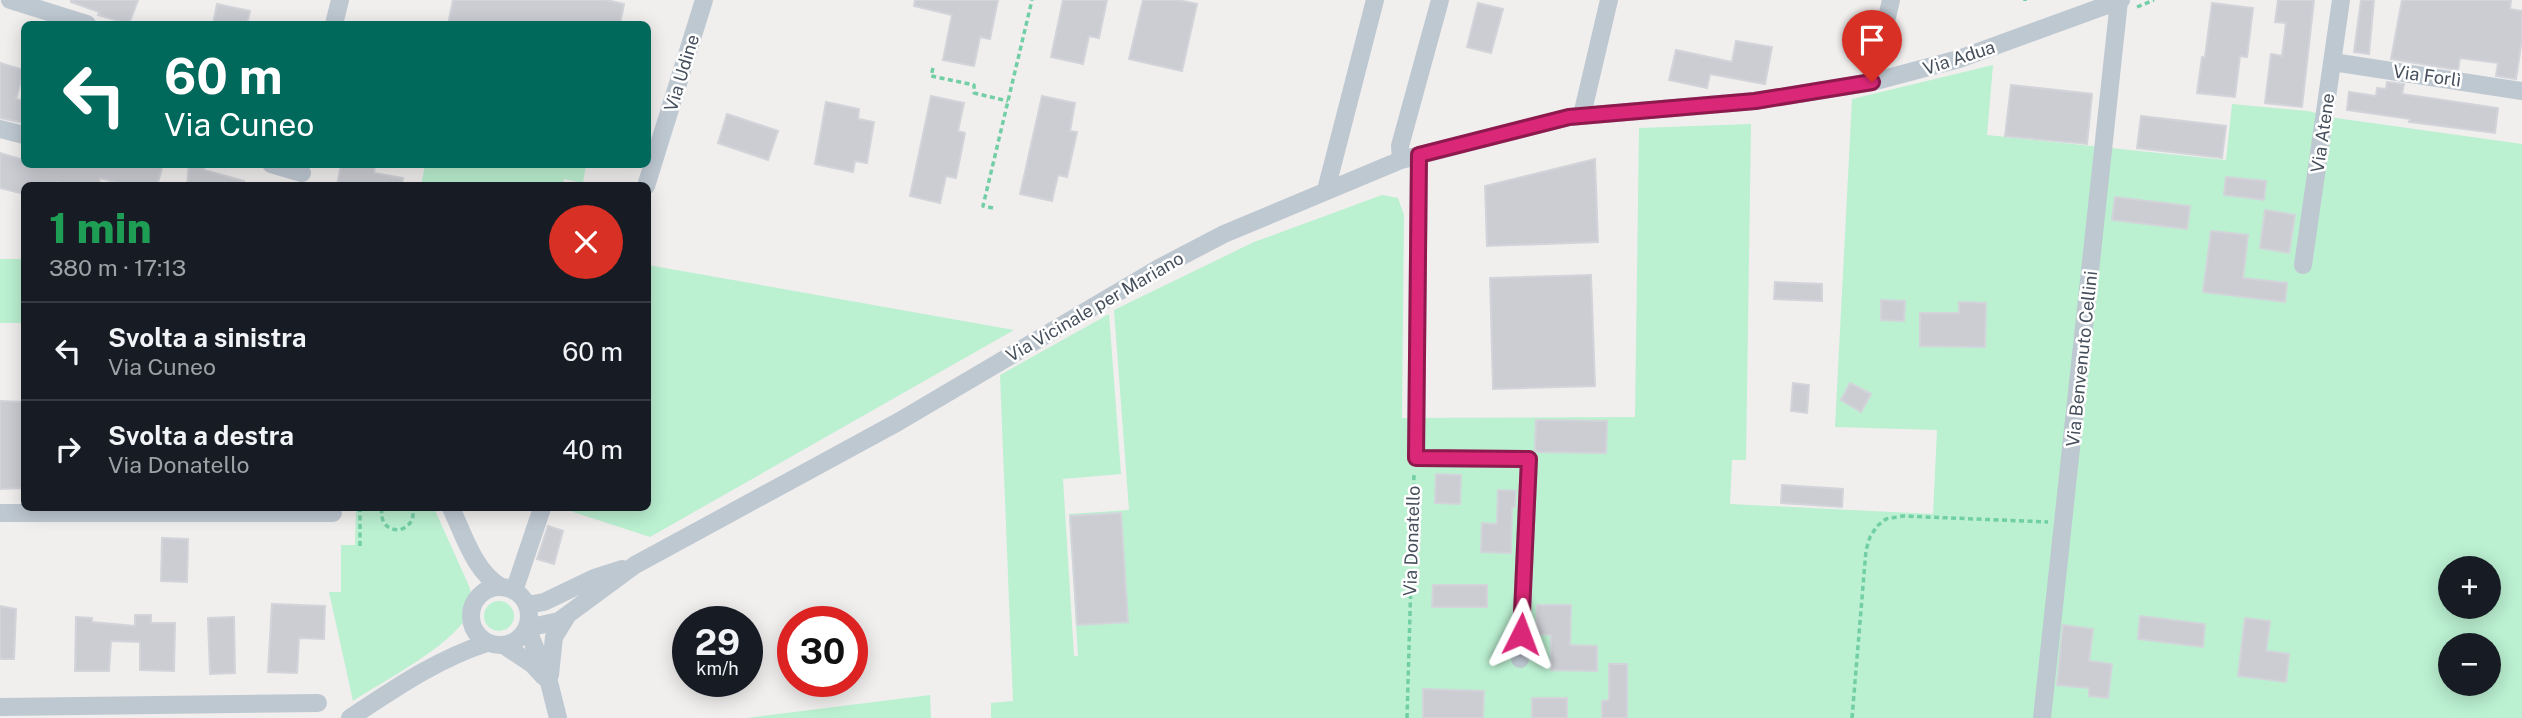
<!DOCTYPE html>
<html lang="it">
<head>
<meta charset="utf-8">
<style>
	body { margin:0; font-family:"Public Sans",sans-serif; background:#242831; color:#f1f3f6; height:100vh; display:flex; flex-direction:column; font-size:26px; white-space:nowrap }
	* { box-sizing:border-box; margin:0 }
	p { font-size:23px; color:#9ea1a6 }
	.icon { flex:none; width:38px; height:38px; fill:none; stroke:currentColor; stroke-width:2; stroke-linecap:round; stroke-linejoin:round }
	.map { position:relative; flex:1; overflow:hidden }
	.sheet { position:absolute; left:21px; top:182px; width:630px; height:329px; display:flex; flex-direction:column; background:#171b24; border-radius:10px; box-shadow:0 4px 18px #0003 }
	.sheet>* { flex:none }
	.guide { position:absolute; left:21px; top:21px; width:630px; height:147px; border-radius:10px; box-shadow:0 4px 18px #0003; background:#00695c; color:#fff; overflow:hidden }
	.fabs { position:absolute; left:2438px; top:556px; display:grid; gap:14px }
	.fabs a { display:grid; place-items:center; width:63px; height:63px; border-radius:50%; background:#171b24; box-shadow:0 4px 18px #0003; font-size:35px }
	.speed { position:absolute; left:672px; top:606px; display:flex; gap:14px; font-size:35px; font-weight:700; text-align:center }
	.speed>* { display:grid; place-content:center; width:91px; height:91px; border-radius:50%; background:#171b24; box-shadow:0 4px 18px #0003; line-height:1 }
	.speed small { font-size:18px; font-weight:400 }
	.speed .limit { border:10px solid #d22; background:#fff; color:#111 }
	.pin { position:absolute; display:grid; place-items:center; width:60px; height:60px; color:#fff; margin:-72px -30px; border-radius:50% 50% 50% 0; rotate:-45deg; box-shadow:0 0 7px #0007 }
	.pin .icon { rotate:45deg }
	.me { position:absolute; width:77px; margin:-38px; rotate:3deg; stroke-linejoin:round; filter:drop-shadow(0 0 5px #0008) }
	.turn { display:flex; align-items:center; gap:24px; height:147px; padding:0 28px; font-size:32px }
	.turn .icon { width:91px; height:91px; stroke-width:2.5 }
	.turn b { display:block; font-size:49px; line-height:60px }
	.round { display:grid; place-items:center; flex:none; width:74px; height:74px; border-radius:37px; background:#242831 }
	.head { display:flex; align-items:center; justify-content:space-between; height:119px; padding:0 28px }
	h1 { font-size:42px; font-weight:800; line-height:52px; color:#1e9e55 }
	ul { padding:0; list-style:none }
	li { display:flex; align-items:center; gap:21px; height:98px; padding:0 28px; border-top:2px solid #363941 }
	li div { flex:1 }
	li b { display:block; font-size:26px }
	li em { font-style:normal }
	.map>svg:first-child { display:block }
</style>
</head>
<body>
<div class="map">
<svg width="2522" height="718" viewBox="0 0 2522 718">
	<rect width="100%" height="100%" fill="#f1eeee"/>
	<!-- green -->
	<path fill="#bbf0d1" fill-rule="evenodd" d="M1993,65L1987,135L2226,160L2232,104L2308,111L2336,118L2522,144V718H991V703L1013,701L1000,375L1109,314L1121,474L1063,479L1074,656H1078L1069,514L1129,510L1114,310L1254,242L1382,195L1398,198L1404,215L1402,418L1635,417L1639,128L1751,124L1746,460H1732L1730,504L1933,514L1937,430L1835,427L1852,99ZM2450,569H2488V607H2450ZM2450,646H2488V684H2450Z
		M425,165V164L586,165L583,183L564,179L562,185H421Z
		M0,259H24V323H0Z
		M648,265L1014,330L650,537L561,508H648Z
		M356,508H434L469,586C472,595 473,603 469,612C456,644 383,681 353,701L329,592H341V545H355Z
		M484 616a15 15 0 1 1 30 0a15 15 0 1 1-30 0Z
		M930,695L931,718H747Z"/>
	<!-- building -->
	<path fill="#cbcdd3" stroke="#d2d4da" stroke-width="2" d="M71,0H138L129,24L98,15L99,12L71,2Z
		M453,0H606L624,4L620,24H448Z
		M915,0H998L990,39L980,37L974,66L943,60L952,15L914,6Z
		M1063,0H1107L1099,38L1089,36L1083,64L1051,57Z
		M1143,0H1178L1197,4L1182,71L1129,59Z
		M2278,0H2314L2302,107L2265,103L2271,54L2282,56L2286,23L2275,22Z
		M2361,0H2374L2369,54L2354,52Z
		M2402,0H2511L2510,9L2522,11V39L2516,79L2496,76L2498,63L2460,58L2458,70L2391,59Z
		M1478,3L1503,9L1491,53L1467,47Z
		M2212,3L2253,8L2247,57L2240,56L2235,97L2197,93L2202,57H2205Z
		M217,4L250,11L247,24H213Z
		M1736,41L1772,47L1765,84L1710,74L1707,88L1669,80L1676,50L1732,62Z
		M0,63L24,70L16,99L24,101V123L0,118Z
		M2387,82L2404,84L2402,94L2498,108L2495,133L2409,122L2410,119L2347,110L2349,92L2376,96L2377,88L2386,89Z
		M2011,85L2092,94L2087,144L2005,136Z
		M931,96L964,103L958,131L965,133L956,178L946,176L940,203L910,196Z
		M1042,96L1075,103L1070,131L1077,132L1067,177L1058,175L1052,201L1020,194Z
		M826,102L859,109L858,119L874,122L867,163L855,161L853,172L815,164Z
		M727,114L778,131L768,160L718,143Z
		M2141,116L2226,126L2222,158L2137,148Z
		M0,153L24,160V164H163L157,186H131L100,178L99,186H73L57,182L56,186H24V194L0,188Z
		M1595,159L1598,242L1487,246L1485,186Z
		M189,164H205L204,170L244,181L243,186H187Z
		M341,164H375L374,173L403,178L402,186H337Z
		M2226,177L2266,181L2264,200L2224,195Z
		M2115,197L2190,206L2187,229L2112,220Z
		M2265,210L2295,215L2289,253L2260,248Z
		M2211,231L2248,235L2243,278L2287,283L2285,302L2203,292Z
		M1591,275L1595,386L1493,389L1490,278Z
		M1775,282L1822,284V301L1774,299Z
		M1881,300L1905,301L1904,321L1881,320Z
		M1959,302L1986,303L1985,347L1920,346V313H1959Z
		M1793,383L1809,385L1807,413L1791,411Z
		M1850,383L1871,394L1861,412L1841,400Z
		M0,401L24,402V488L0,489Z
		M1536,420L1607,421L1606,453L1538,452L1535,450Z
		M1436,474L1461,475L1460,504L1435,503Z
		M1782,485L1843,489L1842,507L1781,503Z
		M1498,490L1516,491L1515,507H1512L1511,553L1481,552L1482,523L1497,524Z
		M1121,513L1128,622L1077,625L1070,516Z
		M548,526L563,531L554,564L537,559Z
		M162,538L188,539L187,582L161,581Z
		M1433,585H1487V607H1432Z
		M272,604L325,606L324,639L299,638L297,673L268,672Z
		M1537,605H1571L1570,645L1597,646V671L1551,670V635L1536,634Z
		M0,606L16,609L14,659H0Z
		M135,615H151V623H175L174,671L140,670V642L111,641L109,671H75L76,617L92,618V622L135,626Z
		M2140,616L2205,624L2203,647L2138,639Z
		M234,617L235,673L210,674L208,618Z
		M2245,618L2270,621L2266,651L2289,654L2286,682L2238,676Z
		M2063,625L2093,629L2089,661L2112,664L2108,698L2089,696V688L2057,685Z
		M1609,664H1627V718H1602V701L1609,700Z
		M1423,689L1484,691L1483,718H1423Z
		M1532,698H1567V718H1532Z"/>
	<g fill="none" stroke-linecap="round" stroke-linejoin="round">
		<!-- path -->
		<path stroke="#72cfa5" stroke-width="3.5" stroke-dasharray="5 3.5" stroke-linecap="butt" d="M2025,0V1
			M2137,7L2154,0
			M933,68L931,76L974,85V93L1008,101
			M993,208L983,206L1032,0
			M382,508C380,521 386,530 400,530C411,525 415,519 412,508
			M360,546V508
			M1407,718L1414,474
			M1852,718L1866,550L1870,537L1877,526L1886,519L1903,516L2048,522"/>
		<!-- street -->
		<path stroke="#bec8d1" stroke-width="18" d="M10,0L87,24
			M334,24L340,0
			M2333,62L2522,91
			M1872,82L1891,0
			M1582,115L1609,0
			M0,129L24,135
			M1419,155L1416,458L1529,459L1520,659
			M1401,160L1400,146L1440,0
			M271,164L302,173
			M646,186L704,0
			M1326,190L1375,0
			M2303,265L2341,0
			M451,508C464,535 474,571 501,587
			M0,513H333
			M471 616a29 29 0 1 1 58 0a29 29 0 1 1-58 0Z
			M514,591L542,508
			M527,605L544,602L594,578L622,569
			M505,646L532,664L544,677
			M550,675L554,637L567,616
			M0,707L318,703
			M350,718C394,689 437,659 487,643
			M558,718L549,682L527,628L559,621L635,565L898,422L1159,268L1224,234L1401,160L1569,117L1755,101L1872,82L1959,59L2121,0
			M2042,718L2119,1"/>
	</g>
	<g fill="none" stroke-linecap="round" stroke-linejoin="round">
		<defs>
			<path id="route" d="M1521,634L1529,459L1416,458L1419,155L1569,117L1755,101L1872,82"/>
		</defs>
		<!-- route casing -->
		<use href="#route" stroke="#8e194d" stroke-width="18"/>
		<!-- route -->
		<use href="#route" stroke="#db2777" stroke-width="12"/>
	</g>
	<g text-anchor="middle" stroke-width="5" stroke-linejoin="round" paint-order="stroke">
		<!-- street labels -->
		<g font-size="18" fill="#46505c" stroke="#fff">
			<text transform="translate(1959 58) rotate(-18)" y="6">Via Adua</text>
			<text transform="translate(682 73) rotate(-73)" y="6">Via Udine</text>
			<text transform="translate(2427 76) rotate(8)" y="6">Via Forlì</text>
			<text transform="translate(2323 133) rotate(-82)" y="6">Via Atene</text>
			<text transform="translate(1095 307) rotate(-30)" y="6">Via Vicinale per Mariano</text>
			<text transform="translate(2082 359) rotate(-84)" y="6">Via Benvenuto Cellini</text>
			<text transform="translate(1412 541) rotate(-88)" y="6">Via Donatello</text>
		</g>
	</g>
</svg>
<div class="fabs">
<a>+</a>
<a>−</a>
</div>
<div class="speed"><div>29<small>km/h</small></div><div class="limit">30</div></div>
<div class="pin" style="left:1872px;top:82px;background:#d93025"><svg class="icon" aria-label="arrive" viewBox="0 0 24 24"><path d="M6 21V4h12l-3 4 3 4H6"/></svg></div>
<svg class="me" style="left:1521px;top:634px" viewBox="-20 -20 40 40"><path d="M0-17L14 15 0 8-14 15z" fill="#db2777" stroke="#fff" stroke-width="4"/></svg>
<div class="guide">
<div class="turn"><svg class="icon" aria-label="left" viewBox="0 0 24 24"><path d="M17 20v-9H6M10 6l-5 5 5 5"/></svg><div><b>60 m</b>Via Cuneo</div></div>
</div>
<section class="sheet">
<div class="head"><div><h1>1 min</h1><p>380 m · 17:13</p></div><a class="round" style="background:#d93025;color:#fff"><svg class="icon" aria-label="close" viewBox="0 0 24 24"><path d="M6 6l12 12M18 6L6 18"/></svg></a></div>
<ul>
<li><svg class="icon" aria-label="left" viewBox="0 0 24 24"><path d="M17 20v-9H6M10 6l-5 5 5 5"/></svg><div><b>Svolta a sinistra</b><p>Via Cuneo</p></div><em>60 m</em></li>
<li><svg class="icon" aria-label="right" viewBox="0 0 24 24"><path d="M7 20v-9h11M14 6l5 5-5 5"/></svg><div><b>Svolta a destra</b><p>Via Donatello</p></div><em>40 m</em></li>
</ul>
</section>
</div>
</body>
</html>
